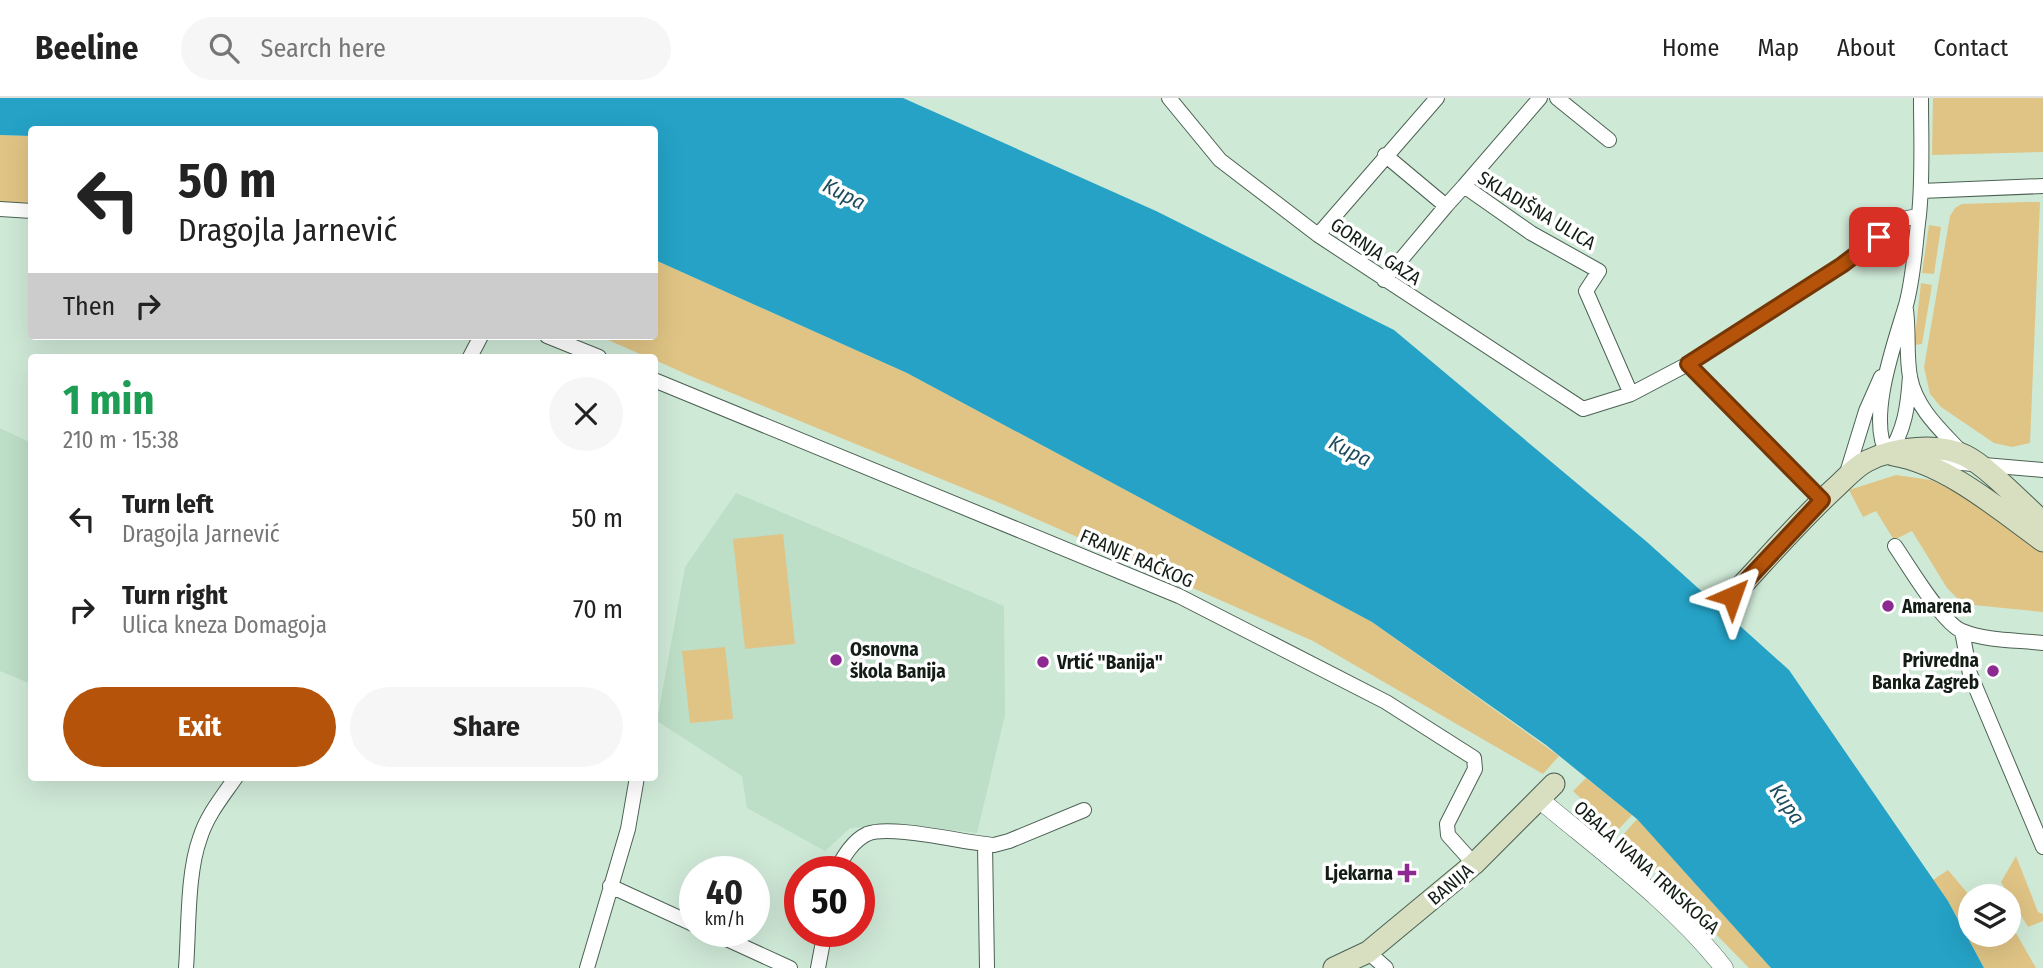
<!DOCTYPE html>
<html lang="en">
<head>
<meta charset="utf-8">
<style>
	body { margin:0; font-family:"Fira Sans Condensed",sans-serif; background:#f6f6f6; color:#222; height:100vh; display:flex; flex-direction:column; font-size:26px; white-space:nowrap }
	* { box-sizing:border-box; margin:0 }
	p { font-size:23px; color:#767676 }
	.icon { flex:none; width:38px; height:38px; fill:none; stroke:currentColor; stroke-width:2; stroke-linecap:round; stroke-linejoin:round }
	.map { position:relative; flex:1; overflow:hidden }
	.panel { position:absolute; left:28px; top:256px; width:630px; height:427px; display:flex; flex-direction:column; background:#fff; border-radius:7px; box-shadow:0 7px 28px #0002 }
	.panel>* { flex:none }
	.top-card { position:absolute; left:28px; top:28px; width:630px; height:214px; border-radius:7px; box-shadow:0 7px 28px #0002; background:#fff; color:#222; overflow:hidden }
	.tools { position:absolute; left:1958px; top:786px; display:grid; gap:14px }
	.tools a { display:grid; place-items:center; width:63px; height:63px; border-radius:50%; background:#fff; box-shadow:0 7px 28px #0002; font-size:35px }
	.speed { position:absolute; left:679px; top:758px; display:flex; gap:14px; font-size:35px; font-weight:700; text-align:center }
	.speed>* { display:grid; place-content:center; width:91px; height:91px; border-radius:50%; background:#fff; box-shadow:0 7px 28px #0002; line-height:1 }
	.speed small { font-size:18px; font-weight:400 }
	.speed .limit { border:10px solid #d22; background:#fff; color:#111 }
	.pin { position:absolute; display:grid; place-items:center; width:60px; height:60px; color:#fff; margin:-30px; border-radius:14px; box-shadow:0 4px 10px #0006 }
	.me { position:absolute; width:77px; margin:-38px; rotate:43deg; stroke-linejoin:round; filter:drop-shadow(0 0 5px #0008) }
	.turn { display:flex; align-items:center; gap:24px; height:147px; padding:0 35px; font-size:32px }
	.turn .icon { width:91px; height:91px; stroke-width:2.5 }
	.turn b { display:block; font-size:49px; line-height:60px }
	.then { display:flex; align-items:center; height:66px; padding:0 35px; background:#0003; gap:14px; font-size:26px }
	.round { display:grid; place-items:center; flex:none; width:74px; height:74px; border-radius:37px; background:#f6f6f6 }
	.overview { display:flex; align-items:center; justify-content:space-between; height:119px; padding:0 35px }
	h1 { font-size:42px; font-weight:700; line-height:52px; color:#1e9e55 }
	.primary-button { display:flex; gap:14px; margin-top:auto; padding:14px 35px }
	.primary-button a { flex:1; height:80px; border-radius:42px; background:#b45309; color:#fff; font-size:28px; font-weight:700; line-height:80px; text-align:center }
	.primary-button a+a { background:#f6f6f6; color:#222 }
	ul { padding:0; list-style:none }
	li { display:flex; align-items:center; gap:21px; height:91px; padding:0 35px }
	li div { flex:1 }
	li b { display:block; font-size:26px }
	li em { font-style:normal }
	header { display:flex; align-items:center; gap:42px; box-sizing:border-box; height:98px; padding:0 35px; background:#fff; border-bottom:2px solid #e0e0e0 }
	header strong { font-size:33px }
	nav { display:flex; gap:38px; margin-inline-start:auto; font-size:24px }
	.search { width:490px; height:63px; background:#f6f6f6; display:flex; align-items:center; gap:18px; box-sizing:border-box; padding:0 24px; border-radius:38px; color:#767676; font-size:26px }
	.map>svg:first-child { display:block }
</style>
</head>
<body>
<header>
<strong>Beeline</strong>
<div class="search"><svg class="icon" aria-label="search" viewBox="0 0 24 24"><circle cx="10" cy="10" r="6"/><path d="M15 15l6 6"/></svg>Search here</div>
<nav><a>Home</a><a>Map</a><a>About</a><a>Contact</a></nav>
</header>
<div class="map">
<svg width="2043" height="870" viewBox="0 0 2043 870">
	<rect width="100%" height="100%" fill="#cfe9d7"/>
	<!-- built -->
	<path fill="#bddec7" d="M0,330L31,345V586L0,573Z
		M736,395L1004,508L1005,617L977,735L902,726L850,730L825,753L747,710L742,678L657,623L685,469Z"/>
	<!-- green -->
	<path fill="#e0c485" d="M1933,0H2043V54L1932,57Z
		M0,37L31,38V106L0,104Z
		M2026,104H2040L2030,345L2012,349L1994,345L1941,309L1930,296L1924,269L1950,118L1955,110L1962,106Z
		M1929,127L1941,129L1934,176L1922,175Z
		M655,162L907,275L1372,524L1559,658L1543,676L1313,543L1007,408L688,277L655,262L654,259H647L599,238H654Z
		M1921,185L1932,187L1922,246L1914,247Z
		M1896,377L1931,382L1964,397L2043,455V514L1963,506L1947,490L1912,433L1894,442L1876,413L1863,419L1849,392Z
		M783,436L795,546L745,551L733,441Z
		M725,549L733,621L690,625L682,553Z
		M1586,680L1632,717L1616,734L1573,693Z
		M1637,721L1771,870H1749L1621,739Z
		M2016,758L2038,814L2043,816V823L2028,829L2001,784Z
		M1948,772L1970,798V836H2009V823L2036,870H1984L1948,803L1933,782Z"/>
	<!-- water -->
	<path fill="#25a2c6" d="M0,0H903L1156,113L1394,232L1647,444L1789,572L1948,803L1984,870H1771L1637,721L1546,647L1372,524L907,275L655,162L654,32H32L31,38L0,37Z"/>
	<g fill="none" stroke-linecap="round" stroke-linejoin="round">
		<defs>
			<path id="minor" d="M1169,0L1220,62L1318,137L1583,311L1631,296L1688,266L1842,167L1892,127L1902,121L1918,118
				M1557,0L1609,42
				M1385,57L1446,108L1464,88L1531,135L1599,173L1586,193L1631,296
				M1464,88L1540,0
				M1921,93L2043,88
				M0,111L32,113
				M1318,137L1437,0
				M1384,182L1446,108
				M1906,212C1909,234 1906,257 1910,279C1916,311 1942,333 1963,356
				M547,238L599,259
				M470,259L481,238
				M1688,266L1822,402
				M1910,278C1908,307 1905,333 1888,357C1866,322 1895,244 1906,207C1914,178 1915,147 1919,117C1923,78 1921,39 1921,0
				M654,282L1179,498L1386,604L1474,660L1475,671L1447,726L1448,737L1474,766
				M1926,362L2043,372
				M1846,378L1866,313L1881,279
				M1895,448C1908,467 1943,526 1962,533C1986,543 2017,542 2043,545
				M1962,533L1970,576L2043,749
				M985,746L987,870
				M835,774C843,760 852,743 867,736C890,726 965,745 994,747L1009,743L1084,712
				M610,788L695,827
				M709,833L790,870
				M1368,854L1386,870
				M186,870C189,831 187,775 200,740C207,717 223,698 236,679
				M587,870L628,731L637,679
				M818,870L825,833"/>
			<path id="tertiary" d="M1539,701C1601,753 1674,806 1724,870"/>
			<path id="secondary" d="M1893,357C1947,366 2000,412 2043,443
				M1732,498C1766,462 1798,424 1835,390C1845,381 1855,369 1867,363C1894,349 1939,345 1966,358C1988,369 2023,406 2043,424
				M1334,870L1368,854L1474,766L1554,686"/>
		</defs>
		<!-- minor casing -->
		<use href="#minor" stroke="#4c6253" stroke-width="16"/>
		<!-- tertiary casing -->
		<use href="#tertiary" stroke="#4c6253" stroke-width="19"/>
		<!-- secondary casing -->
		<use href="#secondary" stroke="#4c6253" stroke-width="23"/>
		<!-- minor -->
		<use href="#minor" stroke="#fff" stroke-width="14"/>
		<!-- tertiary -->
		<use href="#tertiary" stroke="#fff" stroke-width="18"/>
		<!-- secondary -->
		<use href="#secondary" stroke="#d8dec0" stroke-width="21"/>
	</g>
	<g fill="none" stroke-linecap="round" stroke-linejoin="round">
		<defs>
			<path id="route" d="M1732,498L1822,402L1688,266L1842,167L1879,139"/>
		</defs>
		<!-- route casing -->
		<use href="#route" stroke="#753606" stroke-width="18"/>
		<!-- route -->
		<use href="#route" stroke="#b45309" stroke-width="12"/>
	</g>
	<!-- markers -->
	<g fill="#8d2a92" stroke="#fff" stroke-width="2.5">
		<circle cx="1888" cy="508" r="7"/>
		<circle cx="836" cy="562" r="7"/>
		<circle cx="1043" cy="564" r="7"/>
		<circle cx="1993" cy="573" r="7"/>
		<path d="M1403.5 764.5h7v7h7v7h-7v7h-7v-7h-7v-7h7z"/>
	</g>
	<g text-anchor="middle" stroke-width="7" stroke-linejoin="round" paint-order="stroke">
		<!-- street labels -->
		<g font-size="19" fill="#131d16" stroke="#fff">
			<text transform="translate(1537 112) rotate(31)" y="7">SKLADIŠNA ULICA</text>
			<text transform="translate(1376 153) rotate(34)" y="7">GORNJA GAZA</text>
			<text transform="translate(1137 460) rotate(23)" y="7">FRANJE RAČKOG</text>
			<text transform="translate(1647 769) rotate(42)" y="7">OBALA IVANA TRNSKOGA</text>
			<text transform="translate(1450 786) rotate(-40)" y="7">BANIJA</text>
		</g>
		<!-- poi labels -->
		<g font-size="19" font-weight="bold" fill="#131d16" stroke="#fff" text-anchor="start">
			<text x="1902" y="515">Amarena</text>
			<text x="850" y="558">Osnovna<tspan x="850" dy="22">škola Banija</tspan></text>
			<text x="1979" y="569" text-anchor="end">Privredna<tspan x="1979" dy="22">Banka Zagreb</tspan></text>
			<text x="1057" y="571">Vrtić "Banija"</text>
			<text x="1393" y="782" text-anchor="end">Ljekarna</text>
		</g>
		<!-- water labels -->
		<g font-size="21" font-style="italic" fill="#1c4c5d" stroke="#fff">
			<text transform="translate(844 96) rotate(27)" y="7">Kupa</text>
			<text transform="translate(1350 353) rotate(27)" y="7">Kupa</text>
			<text transform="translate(1787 706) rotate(55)" y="7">Kupa</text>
		</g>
	</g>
</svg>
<div class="tools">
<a><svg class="icon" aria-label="layers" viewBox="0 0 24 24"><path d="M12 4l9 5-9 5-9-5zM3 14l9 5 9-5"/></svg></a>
</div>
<div class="speed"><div>40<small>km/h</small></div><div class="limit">50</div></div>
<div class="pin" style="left:1879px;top:139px;background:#d93025"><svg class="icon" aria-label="arrive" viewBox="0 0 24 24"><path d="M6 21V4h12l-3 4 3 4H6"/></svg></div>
<svg class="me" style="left:1732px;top:498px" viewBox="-20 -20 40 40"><path d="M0-17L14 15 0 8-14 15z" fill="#b45309" stroke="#fff" stroke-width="4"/></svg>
<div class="top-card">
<div class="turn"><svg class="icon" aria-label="left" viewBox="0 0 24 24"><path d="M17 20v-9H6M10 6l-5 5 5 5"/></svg><div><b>50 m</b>Dragojla Jarnević</div></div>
<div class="then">Then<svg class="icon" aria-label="right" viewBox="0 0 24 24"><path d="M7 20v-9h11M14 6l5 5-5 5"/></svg></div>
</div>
<section class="panel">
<div class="overview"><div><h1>1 min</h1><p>210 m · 15:38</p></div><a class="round"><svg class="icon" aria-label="close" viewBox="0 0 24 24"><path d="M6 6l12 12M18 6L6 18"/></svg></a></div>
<ul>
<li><svg class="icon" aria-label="left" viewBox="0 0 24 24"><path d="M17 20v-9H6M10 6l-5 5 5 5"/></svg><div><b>Turn left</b><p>Dragojla Jarnević</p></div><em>50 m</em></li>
<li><svg class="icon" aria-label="right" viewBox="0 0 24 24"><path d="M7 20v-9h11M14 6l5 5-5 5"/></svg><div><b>Turn right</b><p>Ulica kneza Domagoja</p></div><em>70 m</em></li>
</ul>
<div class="primary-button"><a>Exit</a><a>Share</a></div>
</section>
</div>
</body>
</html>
